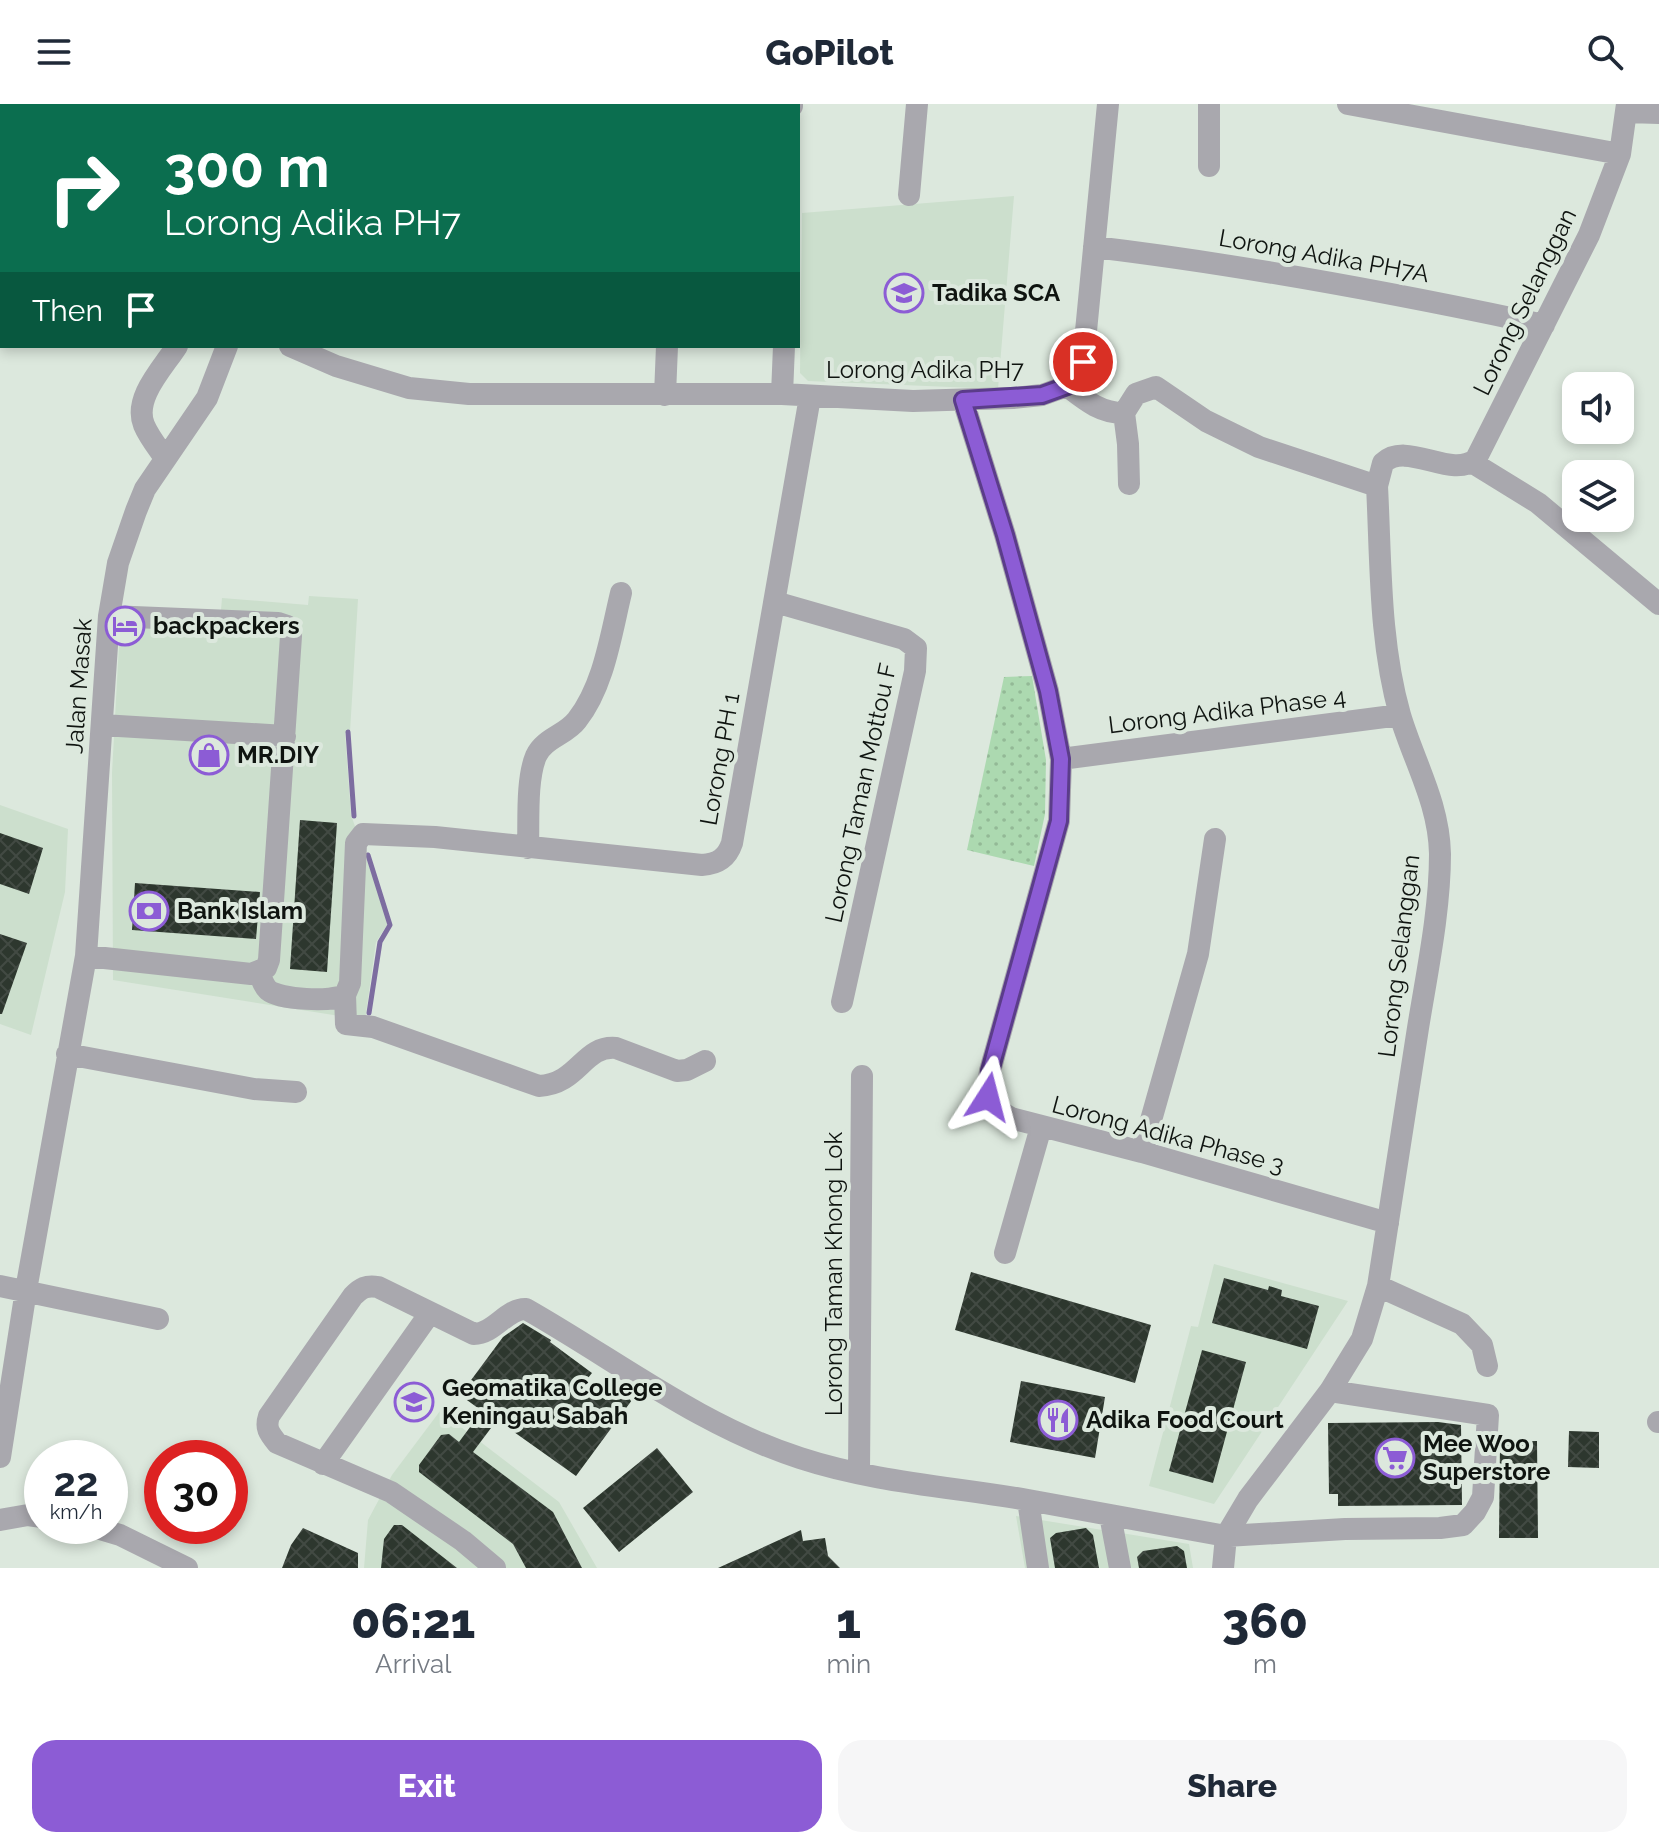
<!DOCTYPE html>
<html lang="en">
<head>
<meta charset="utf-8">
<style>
	body { margin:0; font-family:Raleway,sans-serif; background:#f6f6f7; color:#1f2937; height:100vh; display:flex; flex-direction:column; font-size:30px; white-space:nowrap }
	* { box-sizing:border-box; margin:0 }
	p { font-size:26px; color:#747a83 }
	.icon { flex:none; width:44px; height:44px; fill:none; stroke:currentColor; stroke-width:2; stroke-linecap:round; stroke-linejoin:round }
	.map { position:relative; height:1464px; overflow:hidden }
	.side { display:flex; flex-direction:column; background:#fff; flex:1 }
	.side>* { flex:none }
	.top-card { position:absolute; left:0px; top:0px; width:800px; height:244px; box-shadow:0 4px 12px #0003; background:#0b6e4f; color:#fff; overflow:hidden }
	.tools { position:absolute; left:1562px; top:268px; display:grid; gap:16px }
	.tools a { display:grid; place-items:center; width:72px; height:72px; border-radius:16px; background:#fff; box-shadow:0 4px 12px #0003; font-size:40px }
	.speed { position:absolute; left:24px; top:1336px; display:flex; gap:16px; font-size:40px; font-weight:700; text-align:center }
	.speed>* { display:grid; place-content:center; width:104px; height:104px; border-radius:50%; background:#fff; box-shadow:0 4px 12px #0003; line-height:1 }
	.speed small { font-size:20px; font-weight:400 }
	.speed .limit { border:12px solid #d22; background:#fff; color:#111 }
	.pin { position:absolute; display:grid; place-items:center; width:68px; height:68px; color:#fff; margin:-34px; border:4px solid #fff; border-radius:50%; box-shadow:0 2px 8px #0007 }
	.me { position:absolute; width:88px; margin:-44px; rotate:9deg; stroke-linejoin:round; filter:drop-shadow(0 0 6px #0008) }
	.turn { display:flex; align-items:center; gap:28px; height:168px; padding:0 32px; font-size:36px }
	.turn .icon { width:104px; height:104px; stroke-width:2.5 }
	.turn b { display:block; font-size:56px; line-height:68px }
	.then { display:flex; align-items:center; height:76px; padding:0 32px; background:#0003; gap:16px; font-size:30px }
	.eta { display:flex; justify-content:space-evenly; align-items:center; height:136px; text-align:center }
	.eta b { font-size:48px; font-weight:800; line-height:56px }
	.cta { display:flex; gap:16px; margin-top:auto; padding:16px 32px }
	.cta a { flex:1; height:92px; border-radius:24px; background:#8c5cd5; color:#fff; font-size:32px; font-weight:800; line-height:92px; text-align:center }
	.cta a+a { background:#f6f6f7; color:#1f2937 }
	header { display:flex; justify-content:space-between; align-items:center; height:104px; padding:0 32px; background:#fff; font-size:36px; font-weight:800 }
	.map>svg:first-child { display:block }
</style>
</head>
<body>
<header><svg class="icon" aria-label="menu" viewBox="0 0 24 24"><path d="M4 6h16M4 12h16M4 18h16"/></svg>GoPilot<svg class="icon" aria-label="search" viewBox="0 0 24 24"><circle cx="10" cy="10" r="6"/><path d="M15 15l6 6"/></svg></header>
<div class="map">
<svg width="1659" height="1464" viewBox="0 0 1659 1464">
	<defs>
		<pattern id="park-dots" width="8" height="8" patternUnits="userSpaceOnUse" patternTransform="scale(2)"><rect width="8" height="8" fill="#acd9b0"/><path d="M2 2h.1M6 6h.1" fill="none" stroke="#93b996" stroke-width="1.8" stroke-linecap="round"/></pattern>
		<pattern id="building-cross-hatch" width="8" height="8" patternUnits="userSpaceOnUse" patternTransform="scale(2)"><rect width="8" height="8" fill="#2d372e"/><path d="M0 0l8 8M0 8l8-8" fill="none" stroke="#424a43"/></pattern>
	</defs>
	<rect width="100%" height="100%" fill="#dce8dd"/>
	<!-- built -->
	<path fill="#ccdfcd" d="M1014,92L998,285L808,277L800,269L802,109Z
		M309,492L358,495L350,628L345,629L351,711L389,818L376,838L365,916L113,876L112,669L121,504L221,506L222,494L308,501Z
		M0,701L68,725L65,788L31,931L0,920Z
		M1214,1160L1348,1197L1214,1400L1149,1382L1191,1222L1198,1223Z
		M440,1307L559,1398L597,1464H364L368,1416L392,1371Z
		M1016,1412L1189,1440L1193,1464H1025Z"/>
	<!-- park -->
	<path fill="url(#park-dots)" d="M1032,572L1046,656L1045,710L1034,762L967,746L1004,573Z"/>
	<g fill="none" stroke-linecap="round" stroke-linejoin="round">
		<!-- stream -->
		<path stroke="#7d6da0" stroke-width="5" d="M348,628L354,712
			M368,751L390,821L380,838L369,909"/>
	</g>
	<!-- building -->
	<path fill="url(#building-cross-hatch)" d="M300,716L337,719L327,868L290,865Z
		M0,729L43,744L29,790L0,780Z
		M135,779L260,788L256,835L132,826Z
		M0,830L27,839L2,910H0Z
		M971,1168L1151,1221L1135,1279L955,1226Z
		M1224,1174L1268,1186L1269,1182L1282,1186L1281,1192L1319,1202L1307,1245L1212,1219Z
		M523,1219L551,1236L550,1238L592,1269L584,1279L606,1296L615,1284L632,1296L576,1372L497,1316L473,1348L553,1408L582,1464H526L513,1440L419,1368V1361L441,1331L449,1330L459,1338L482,1307L460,1291L503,1233Z
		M1202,1246L1246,1258L1213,1379L1169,1367Z
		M1021,1277L1105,1293L1095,1354L1010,1338Z
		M1438,1318L1461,1321L1462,1401L1338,1402V1390H1329L1328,1319Z
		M1569,1327L1599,1328V1364L1568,1363Z
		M1537,1337L1538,1434H1499L1500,1338Z
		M657,1344L693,1388L619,1448L583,1404Z
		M394,1421H402L457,1464H381L384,1435Z
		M303,1424L358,1449V1464H282L291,1441Z
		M1086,1424L1093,1431L1099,1464H1055L1050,1434L1056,1429Z
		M801,1426L803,1437L825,1434L828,1452L840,1464H718Z
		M1177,1442L1184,1447L1187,1464H1139L1137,1453L1143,1447Z"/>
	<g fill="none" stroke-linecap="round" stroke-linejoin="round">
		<!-- minor -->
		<path stroke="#a9a8ae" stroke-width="22" d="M109,0V2
			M645,0L663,2
			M1209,0V62
			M1348,0L1620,50
			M792,2V0
			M1627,8L1659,9
			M0,45H2
			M909,91L917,0
			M1094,143C1245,161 1394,189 1544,221
			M290,242L336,262L409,284L469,290H782L784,242
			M1067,282C1085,296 1100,309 1124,309
			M782,290L913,297L1013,294L1042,291L1067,282L1083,258L1108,0
			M665,291L667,242
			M963,296L1005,431L1048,587L1061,655L1059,717L990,967C986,993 987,1001 1011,1014L1142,1048L1388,1119
			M165,354C158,344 149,333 144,321C133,294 163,264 177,242
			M1473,359L1538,399L1659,500
			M1129,380L1128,340L1124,309L1136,290L1156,283L1206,317L1259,343L1377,382
			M775,498L904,535L916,544L915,567L842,898
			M102,621L285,632
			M1061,655L1400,611
			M528,744C529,718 526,676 536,652C544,634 566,631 577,616C604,582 611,530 621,489
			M86,852L251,870L266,864L269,856L291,532L287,522L278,519L109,512
			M259,869C262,875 263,881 268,886C280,896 332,898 345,891L350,879L356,739L363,730L435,733L702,761C718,760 727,754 732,739L810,293
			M345,891L346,920L373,923L539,982C579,980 583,941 616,944L677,967L687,966L705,957
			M67,950L254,985L296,988
			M1142,1048L1198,850L1215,735
			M1005,1149L1041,1023
			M0,1182L158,1215
			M1378,1182L1462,1220L1482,1241L1487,1262
			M1658,1318H1659
			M0,1353L26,1186L86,852L109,512L118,459L136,407L145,385L207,294L227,242
			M323,1360L430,1209
			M859,1369L862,972
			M1110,1411L1120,1464
			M0,1416L28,1411L42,1413
			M90,1422L120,1431L187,1464
			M495,1464L463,1437L391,1388L277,1339C269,1329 265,1324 269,1312L353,1192C361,1184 366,1181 378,1183L474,1230C494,1230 507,1204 526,1205C616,1256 700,1322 800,1354C873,1378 953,1383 1028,1396
			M1038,1464L1028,1396L1226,1432L1345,1425L1440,1424L1463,1421L1475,1408L1483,1393L1488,1311L1330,1287
			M1223,1464L1226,1432L1248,1395L1330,1287L1362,1235L1378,1182C1391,1096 1404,1010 1418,924C1427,868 1440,807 1440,750C1439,699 1414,658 1400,611C1379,537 1381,458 1377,382L1383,359C1407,336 1451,376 1476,355L1589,131L1620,50L1627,0"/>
	</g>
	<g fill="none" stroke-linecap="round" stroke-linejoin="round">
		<defs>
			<path id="route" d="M988,993L990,967L1059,717L1061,655L1048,587L1005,431L963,296L1042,291L1067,282L1083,258"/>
		</defs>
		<!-- route casing -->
		<use href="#route" stroke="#5b3c8a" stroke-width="20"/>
		<!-- route -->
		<use href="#route" stroke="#8c5cd5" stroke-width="14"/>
	</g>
	<!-- icons -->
	<defs>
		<symbol id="school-ring" viewBox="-11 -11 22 22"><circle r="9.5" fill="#dce8dd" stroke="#8c5cd5" stroke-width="1.5"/><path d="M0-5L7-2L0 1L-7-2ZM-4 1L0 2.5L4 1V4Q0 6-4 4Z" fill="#8c5cd5"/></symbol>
		<symbol id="hotel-ring" viewBox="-11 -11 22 22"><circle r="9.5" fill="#dce8dd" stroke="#8c5cd5" stroke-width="1.5"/><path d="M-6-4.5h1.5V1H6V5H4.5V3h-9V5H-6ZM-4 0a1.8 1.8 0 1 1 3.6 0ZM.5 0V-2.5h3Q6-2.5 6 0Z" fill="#8c5cd5"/></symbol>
		<symbol id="shop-ring" viewBox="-11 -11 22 22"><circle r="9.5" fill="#dce8dd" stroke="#8c5cd5" stroke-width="1.5"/><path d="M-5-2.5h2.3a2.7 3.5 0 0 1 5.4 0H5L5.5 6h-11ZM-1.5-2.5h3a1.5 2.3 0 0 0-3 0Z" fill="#8c5cd5"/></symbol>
		<symbol id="bank-ring" viewBox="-11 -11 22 22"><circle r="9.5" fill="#dce8dd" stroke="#8c5cd5" stroke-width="1.5"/><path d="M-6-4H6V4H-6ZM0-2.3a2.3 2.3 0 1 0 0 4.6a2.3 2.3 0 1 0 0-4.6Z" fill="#8c5cd5"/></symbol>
		<symbol id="university-ring" viewBox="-11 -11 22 22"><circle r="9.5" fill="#dce8dd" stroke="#8c5cd5" stroke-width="1.5"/><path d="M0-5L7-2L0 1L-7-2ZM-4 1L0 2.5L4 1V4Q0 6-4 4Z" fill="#8c5cd5"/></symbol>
		<symbol id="restaurant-ring" viewBox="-11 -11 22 22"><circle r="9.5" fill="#dce8dd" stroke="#8c5cd5" stroke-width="1.5"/><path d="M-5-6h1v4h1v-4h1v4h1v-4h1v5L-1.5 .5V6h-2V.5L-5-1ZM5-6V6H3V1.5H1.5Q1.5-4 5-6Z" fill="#8c5cd5"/></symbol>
		<symbol id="supermarket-ring" viewBox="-11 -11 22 22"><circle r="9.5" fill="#dce8dd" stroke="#8c5cd5" stroke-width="1.5"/><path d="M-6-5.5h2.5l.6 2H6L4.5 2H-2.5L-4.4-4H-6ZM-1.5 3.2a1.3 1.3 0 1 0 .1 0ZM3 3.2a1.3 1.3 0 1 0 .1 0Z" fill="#8c5cd5"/></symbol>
	</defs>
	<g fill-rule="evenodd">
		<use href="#school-ring" x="882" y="167" width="44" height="44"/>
		<use href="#hotel-ring" x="103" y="500" width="44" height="44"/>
		<use href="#shop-ring" x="187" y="629" width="44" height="44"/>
		<use href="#bank-ring" x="127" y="785" width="44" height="44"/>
		<use href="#university-ring" x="392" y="1276" width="44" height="44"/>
		<use href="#restaurant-ring" x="1036" y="1294" width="44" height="44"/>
		<use href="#supermarket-ring" x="1373" y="1332" width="44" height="44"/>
	</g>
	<g text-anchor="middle" stroke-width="8" stroke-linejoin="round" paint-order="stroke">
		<!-- street labels -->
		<g font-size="24" fill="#0f1410" stroke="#dce8dd">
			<text transform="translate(1324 152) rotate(10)" y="8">Lorong Adika PH7A</text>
			<text transform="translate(1525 198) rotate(-64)" y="8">Lorong Selanggan</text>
			<text x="925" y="274">Lorong Adika PH7</text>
			<text transform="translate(79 582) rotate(-86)" y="8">Jalan Masak</text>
			<text transform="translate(1227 607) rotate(-7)" y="8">Lorong Adika Phase 4</text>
			<text transform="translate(720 655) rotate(-80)" y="8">Lorong PH 1</text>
			<text transform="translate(861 689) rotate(-78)" y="8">Lorong Taman Mottou F</text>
			<text transform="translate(1399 852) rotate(-83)" y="8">Lorong Selanggan</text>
			<text transform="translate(1168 1031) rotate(15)" y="8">Lorong Adika Phase 3</text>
			<text transform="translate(834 1170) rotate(-90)" y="8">Lorong Taman Khong Lok</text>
		</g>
		<!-- poi labels -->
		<g font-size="24" font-weight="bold" fill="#0f1410" stroke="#dce8dd" text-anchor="start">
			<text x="932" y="197">Tadika SCA</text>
			<text x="153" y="530">backpackers</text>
			<text x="237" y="659">MR.DIY</text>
			<text x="177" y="815">Bank Islam</text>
			<text x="442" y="1292">Geomatika College<tspan x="442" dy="28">Keningau Sabah</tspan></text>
			<text x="1086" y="1324">Adika Food Court</text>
			<text x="1423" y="1348">Mee Woo<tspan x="1423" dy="28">Superstore</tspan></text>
		</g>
	</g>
</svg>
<div class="tools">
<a><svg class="icon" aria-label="sound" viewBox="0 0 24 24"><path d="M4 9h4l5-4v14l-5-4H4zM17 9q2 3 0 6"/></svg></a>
<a><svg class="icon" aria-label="layers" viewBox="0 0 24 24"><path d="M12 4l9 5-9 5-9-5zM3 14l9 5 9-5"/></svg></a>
</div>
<div class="speed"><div>22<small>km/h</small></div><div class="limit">30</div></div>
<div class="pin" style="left:1083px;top:258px;background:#d93025"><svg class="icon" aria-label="arrive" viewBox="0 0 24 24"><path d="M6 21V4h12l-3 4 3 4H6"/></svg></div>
<svg class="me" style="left:988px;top:993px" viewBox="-20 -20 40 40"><path d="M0-17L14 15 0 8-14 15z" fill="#8c5cd5" stroke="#fff" stroke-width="4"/></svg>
<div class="top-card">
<div class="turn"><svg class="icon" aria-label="right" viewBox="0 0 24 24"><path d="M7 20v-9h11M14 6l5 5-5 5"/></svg><div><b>300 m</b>Lorong Adika PH7</div></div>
<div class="then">Then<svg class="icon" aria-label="arrive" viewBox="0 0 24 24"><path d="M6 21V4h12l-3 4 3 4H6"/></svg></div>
</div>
</div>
<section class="side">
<div class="eta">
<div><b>06:21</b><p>Arrival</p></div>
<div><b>1</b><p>min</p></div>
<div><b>360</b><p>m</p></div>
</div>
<div class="cta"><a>Exit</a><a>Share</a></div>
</section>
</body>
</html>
